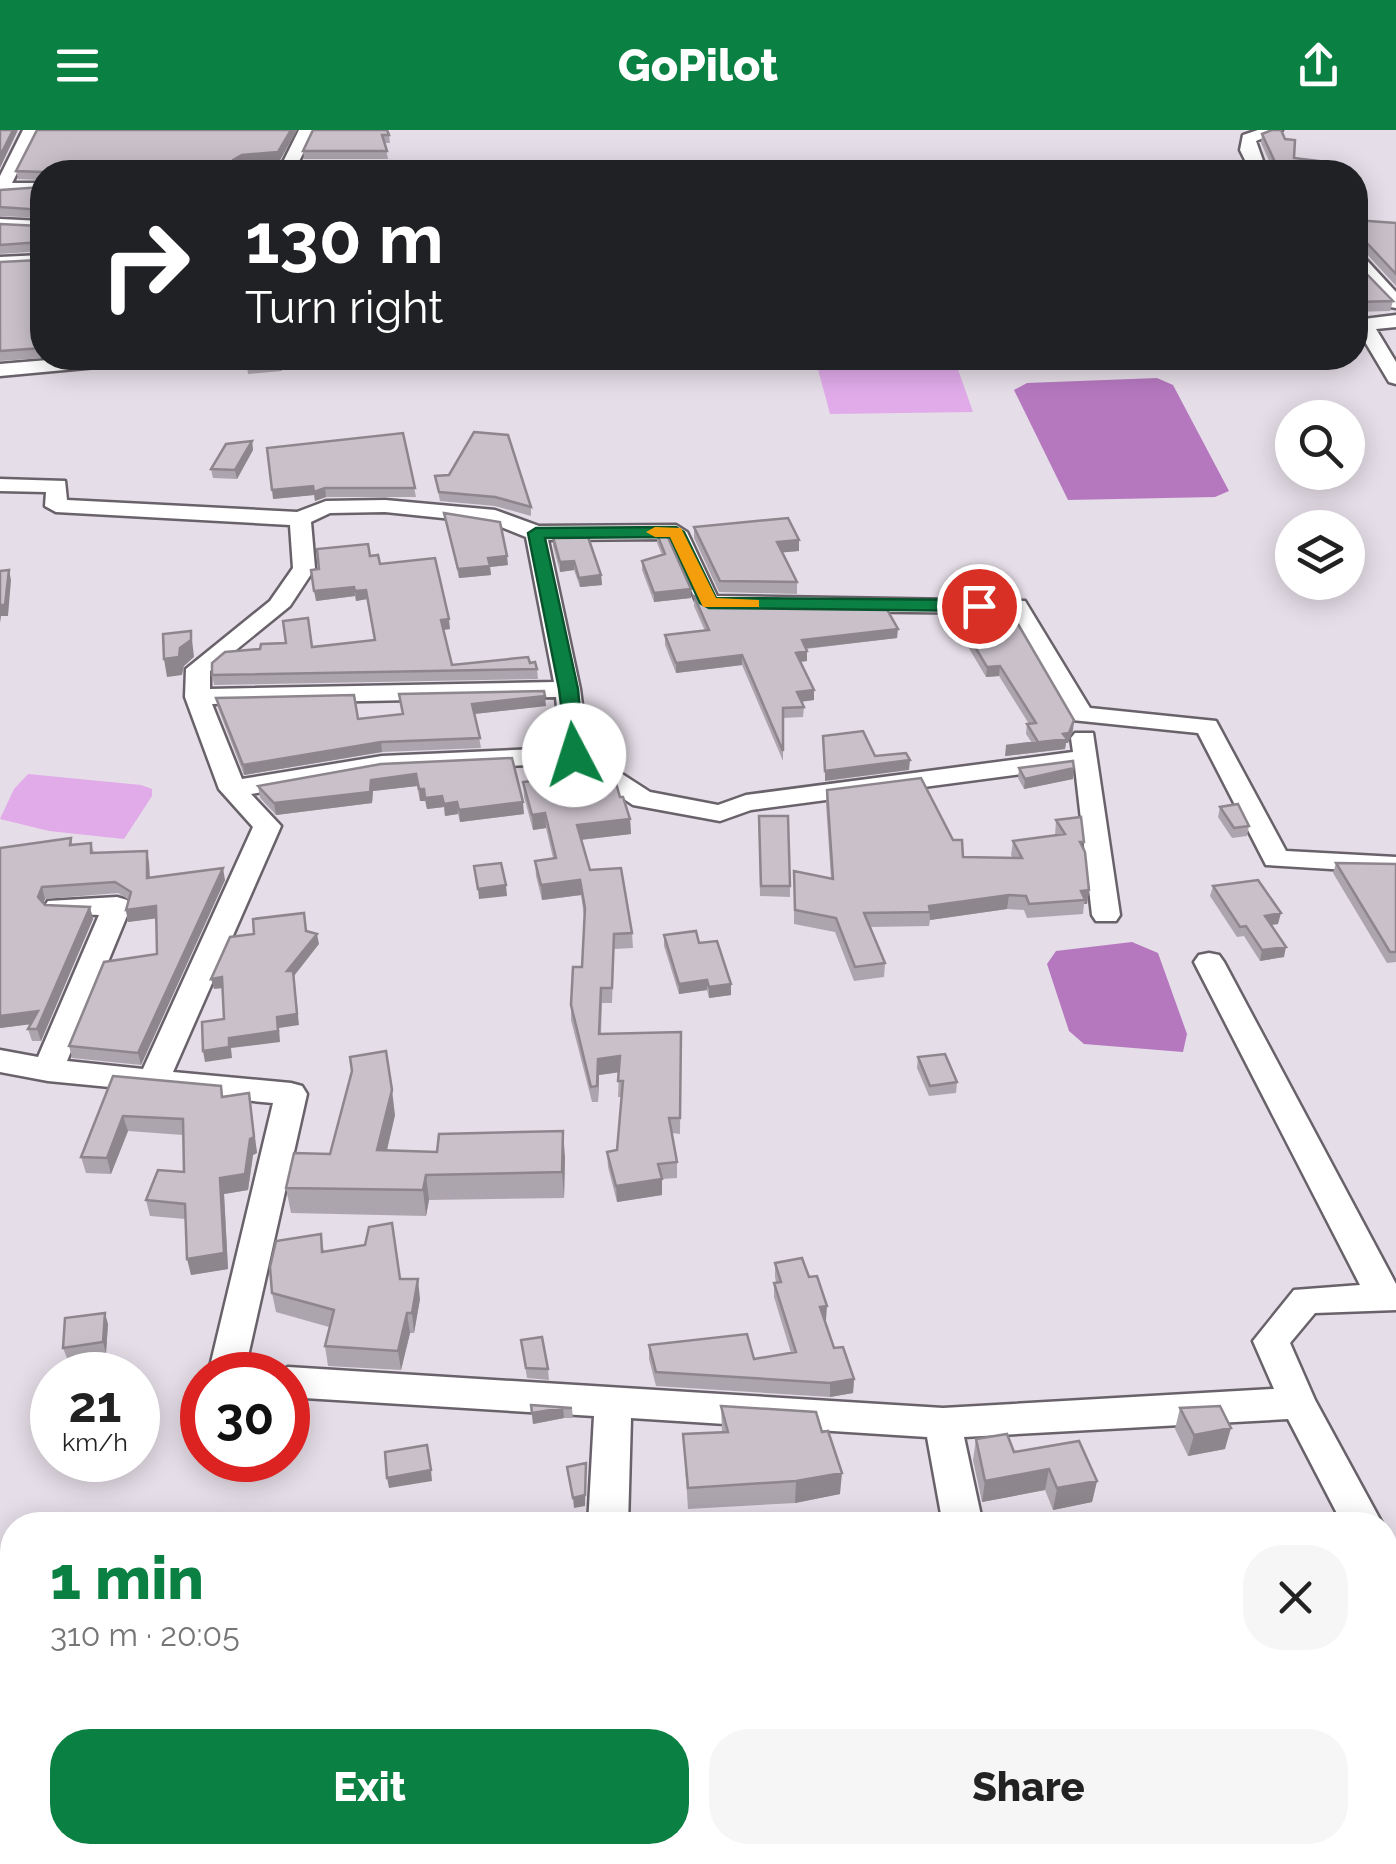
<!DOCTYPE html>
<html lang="en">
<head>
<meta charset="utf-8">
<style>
	body { margin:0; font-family:Raleway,sans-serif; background:#f6f6f6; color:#222; height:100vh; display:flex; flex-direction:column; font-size:38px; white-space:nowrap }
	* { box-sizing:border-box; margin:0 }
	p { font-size:32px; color:#767676 }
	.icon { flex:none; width:55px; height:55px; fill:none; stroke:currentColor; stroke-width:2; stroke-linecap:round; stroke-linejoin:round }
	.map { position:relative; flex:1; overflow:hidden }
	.side { position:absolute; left:0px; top:1382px; width:1398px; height:352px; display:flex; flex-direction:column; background:#fff; border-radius:40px 40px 0 0; box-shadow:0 5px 25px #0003 }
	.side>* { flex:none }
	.top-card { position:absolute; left:30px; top:30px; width:1338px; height:210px; border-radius:40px; box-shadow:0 5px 25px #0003; background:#202124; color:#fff; overflow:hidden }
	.tools { position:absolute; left:1275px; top:270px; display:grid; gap:20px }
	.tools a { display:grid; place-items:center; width:90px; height:90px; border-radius:50%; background:#fff; box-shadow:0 5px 25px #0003; font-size:50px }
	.speed { position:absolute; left:30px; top:1222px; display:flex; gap:20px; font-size:50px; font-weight:700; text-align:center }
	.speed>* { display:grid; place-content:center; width:130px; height:130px; border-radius:50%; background:#fff; box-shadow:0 5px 25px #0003; line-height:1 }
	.speed small { font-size:25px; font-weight:400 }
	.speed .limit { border:15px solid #d22; background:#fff; color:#111 }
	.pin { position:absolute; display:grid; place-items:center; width:85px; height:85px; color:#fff; margin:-42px; border:5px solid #fff; border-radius:50%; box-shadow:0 2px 10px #0007 }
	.me { position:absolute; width:110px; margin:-55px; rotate:355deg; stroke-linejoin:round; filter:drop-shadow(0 0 8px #0008) }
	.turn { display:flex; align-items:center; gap:35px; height:210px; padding:0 50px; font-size:45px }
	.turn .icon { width:130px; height:130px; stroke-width:2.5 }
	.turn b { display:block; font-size:70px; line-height:85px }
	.round { display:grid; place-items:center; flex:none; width:105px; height:105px; border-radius:40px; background:#f6f6f6 }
	.overview { display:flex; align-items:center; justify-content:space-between; height:170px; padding:0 50px }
	h1 { font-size:60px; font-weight:800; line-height:75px; color:#0b8043 }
	.button { display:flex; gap:20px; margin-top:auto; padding:20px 50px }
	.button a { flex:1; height:115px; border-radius:40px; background:#0b8043; color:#fff; font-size:40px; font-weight:800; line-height:115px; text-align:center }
	.button a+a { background:#f6f6f6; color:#222 }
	header { display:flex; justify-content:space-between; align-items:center; height:130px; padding:0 50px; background:#0b8043; color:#fff; font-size:45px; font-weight:800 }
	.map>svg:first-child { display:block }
</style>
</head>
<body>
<header><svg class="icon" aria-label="menu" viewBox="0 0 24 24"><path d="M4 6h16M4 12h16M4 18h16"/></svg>GoPilot<svg class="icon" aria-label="share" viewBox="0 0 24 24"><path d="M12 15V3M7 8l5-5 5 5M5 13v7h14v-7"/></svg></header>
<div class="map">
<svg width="1396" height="1734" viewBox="0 0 1396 1734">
	<rect width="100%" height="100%" fill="#e5dde7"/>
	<!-- green -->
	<path fill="#e1abea" d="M815,228H954L973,282L830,284Z
		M28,644L141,655L152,659V666L124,709L49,701L0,689L14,659Z"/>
	<!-- water -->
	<path fill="#b578bf" d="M1157,248L1173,255L1229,361L1215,367L1068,370L1014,260L1027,253Z
		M1132,812L1158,823L1187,904L1183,922L1084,914L1069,901L1047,834L1056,821Z
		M942,1723L943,1734H696V1723Z"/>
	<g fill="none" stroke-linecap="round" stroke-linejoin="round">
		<defs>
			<path id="street" d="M23,0H39L12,53H42V63H8L0,67V46Z
				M299,0H315L294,41L236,42L244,37L282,34Z
				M1258,0H1282L1256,11L1267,42H1251L1240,20L1243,5Z
				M351,33H401L407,35L409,42L345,41V35Z
				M0,89L42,91V101L0,99Z
				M1355,123L1361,124L1396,162V178L1390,177L1355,139Z
				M42,125V135L0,137V127Z
				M1396,185V197L1376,199L1396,232V254L1389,252L1355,195L1364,189Z
				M72,228H139L129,234L0,246V234Z
				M0,349L65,351L67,370L297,382L326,371L385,370L495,380L539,396L676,395L687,402L717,466L1025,471L1090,578L1216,591L1286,721L1396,727V743L1266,735L1198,603L1072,590L1009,483L709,480L697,473L668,409L548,410L580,559L588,622L650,662L718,675L746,665L1073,622L1071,608L1075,603H1093L1120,785L1116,791H1096L1092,785L1075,637L751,680L720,691L633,675L570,633L382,642L251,664L281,696L173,942L291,953L302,956L307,964L246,1235L252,1245H208L273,973L48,951L0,942V920L38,927L99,785L48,783L44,777L48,771L117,767L127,770L131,776L67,931L143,939L253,697L219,659L185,567L186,539L270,471L293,438L290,395L56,382L45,376L46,362L0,361ZM385,382L491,393L526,407L554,552L210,559V541L290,476L315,438L311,392L330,383ZM556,567L561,618L382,626L242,649L212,574Z
				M1209,823L1219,825L1224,832L1396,1154V1180L1315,1183L1290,1213L1315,1270L1383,1395H1343L1288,1289L964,1307L983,1395H943L927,1307L631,1288L628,1395H588L594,1286L288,1267V1245H273L288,1237L943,1278L1274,1259L1253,1211L1294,1160L1360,1155L1194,832L1199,825Z
				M1385,1419L1396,1423V1474L1385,1470Z
				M620,1722H664V1734H620Z
				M1005,1722H1049L1051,1734H1007Z"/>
		</defs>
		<!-- street casing -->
		<use href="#street" stroke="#69626a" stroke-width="5"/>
		<!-- street -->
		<use href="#street" fill="#fff" fill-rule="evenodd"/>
	</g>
	<!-- wall -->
	<path fill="#ada5ae" d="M37,0H297L280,30L244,33L239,36L42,50L18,49L16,41Z
		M313,0L389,5L390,13H385L388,29H304L303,21Z
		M1262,4L1294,28L1332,42H1269L1271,35L1261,13Z
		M42,57V88L0,86V60Z
		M1355,90L1396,93V156L1364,121L1356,119Z
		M0,94L40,96L42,121L0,124Z
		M42,127L44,228L0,231V132L40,130Z
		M1355,132L1393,171L1390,181L1355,182Z
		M246,228H280L282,241L248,244Z
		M403,303L416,367H326L315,371L314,365L273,369Z
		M252,311L253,320L237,349L213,348L211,339Z
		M435,346L531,377V386L495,376L440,371Z
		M444,383L508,435L490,437L491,445L459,448Z
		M694,397L799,410V421L783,422L797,452V464L719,462L694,408Z
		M657,404L691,459V468L654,472L642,440V431L662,425L657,413Z
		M553,407L601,445L602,455L580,457L574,440L560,442L553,416Z
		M370,426L450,499L443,500L452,535L530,533L537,539L538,549L214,555L212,545L374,510L367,469L356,471L355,466L316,471L319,439Z
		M694,466L709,474L897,508L806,519L807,531L801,532L814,560V570L801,572L804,577L803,587L783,588V631L742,535L676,543L665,515V505L705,501L694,476Z
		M962,495L1073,600L1068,613H1066L1065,619L1005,626L1032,613L1026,604L1027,594H1029L999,546L986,547L961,505Z
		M216,568L358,589L546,576L475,584L481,618L382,622L244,645L218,578Z
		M381,634L524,684L460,692L458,684L445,686L444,677L427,679L425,671H420L417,656L373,661L372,673L276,685L260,668L258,656Z
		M1019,638L1073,649L1024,659L1018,648Z
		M523,652L620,667L630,689L631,704L581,710L590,740L632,803L633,818L614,819L612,873H602L601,904L681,902L680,1004L672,1003L677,1032V1048L662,1049V1065L617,1072L608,1037L607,1022L617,1020L622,967H618L619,942L599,945L598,972H592L571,890V875L582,837L584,786L581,765L542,770L536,746L535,731L553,728L546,698L533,700L524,667Z
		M827,660L953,710L963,727L1013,728L1011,725L1013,711L1055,706L1056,690L1083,718L1089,760L1087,774H1084L1083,784L1027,788L1024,780L1007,779L930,790L929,796L870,797L885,833L884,847L854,851L835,802L794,794V741L831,749L826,674Z
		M1220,677L1249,696L1247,706L1232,708L1218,687Z
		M759,686L790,756V767L760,766Z
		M71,708L72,715L91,713L94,723L149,732L150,747L225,750L141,935L72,928L69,916L157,824L156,788L128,792L126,780L129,770L118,763L45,769L43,773L45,775L90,777L93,789L41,911H32L28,899L31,894L0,898V718Z
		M1336,733L1396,734V832L1387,833L1333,743Z
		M1213,756L1278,794L1271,795L1284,827L1260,831L1244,806L1237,807L1210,766Z
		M664,805L699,813L731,854V865L709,868L707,860L679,864L664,816Z
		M918,927L957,952L956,963L929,966L917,938Z
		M113,946L223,966L249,963L257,1023L253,1025L248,1060L224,1064L228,1139L191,1145L186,1089L150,1086L146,1070L184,1042L183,1005L128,1001L111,1044L86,1043L81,1027Z
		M395,985L387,1020L565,1027L564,1068L429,1070L426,1086L291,1083L286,1058L330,1024Z
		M321,1104L324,1122L400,1149L420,1169L414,1203H410L401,1240L328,1236L325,1216L329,1197L276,1182L272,1163Z
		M775,1133L826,1190L824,1191L834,1218L854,1249L853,1263L830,1267L656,1256L649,1229V1215L754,1229L791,1223L774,1167V1153L776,1152L775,1147Z
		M108,1194L106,1223L67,1228L63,1218Z
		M521,1210L548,1239L549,1250L527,1248Z
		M531,1275L572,1278L573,1288H564L533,1294Z
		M721,1276L840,1364L795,1373L688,1379L683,1304L722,1302Z
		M1180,1278L1225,1319L1188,1326L1175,1299Z
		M976,1309L1097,1351L1092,1372L1053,1380L1045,1360L982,1372L973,1330Z
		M1062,1722H1268L1266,1726L1269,1734H1066Z
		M1338,1722H1385L1395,1734H1340L1336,1726Z"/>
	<!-- shaded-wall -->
	<path fill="#8d868d" d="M13,0H18L0,38V26Z
		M291,0H297L280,30L244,33L234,39L232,36L233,30Z
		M252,311L253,320L237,349L235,340Z
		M313,356L314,365L273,369L272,360Z
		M325,358L326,367L315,371L314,362Z
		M799,410V421L777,423V412Z
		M507,426L508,435L490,437L491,445L459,448L458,439L488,428Z
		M574,431V440L560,442V432Z
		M9,440L11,450L8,486H1L0,493V475Z
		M601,445L602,455L580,457L579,448Z
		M354,457L355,466L316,471L314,461Z
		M691,459V468L654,472V463Z
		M366,460L367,469L356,471L355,461Z
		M449,489L450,499L442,500L441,490Z
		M898,499L897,508L801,519L802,510Z
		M191,501L194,527L184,536L182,545L167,547L164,529L180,518Z
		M807,521V531L796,532V523Z
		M742,525V535L676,543V533Z
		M1000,536L999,546L986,547L987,537Z
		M814,560V570L797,572V562Z
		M545,566L546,576L473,584L472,574Z
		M1074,590L1073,600L1068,613H1066L1065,619L1005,626L1006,616L1062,610L1063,604Z
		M381,612L382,622L244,645L243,635Z
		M910,630L909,640L825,651V641Z
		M1074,638L1073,649L1024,659L1025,649Z
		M416,644L417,656L373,661L372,673L276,685L274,673L371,650Z
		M419,659H424L425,671H420Z
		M442,666L444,677L427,679L425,668Z
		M457,672L458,684L445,686L444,674Z
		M523,672L524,684L460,692L459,680Z
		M545,683L546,698L533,700L532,685Z
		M630,689L631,704L578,710L577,695Z
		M147,721L149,732L150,759L147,748Z
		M223,738L225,750L141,935L138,923Z
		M580,750L581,765L542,770L541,755Z
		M506,755L507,766L479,769L478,759Z
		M42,757L45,769L41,779L38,767Z
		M1089,760L1087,774H1084L1085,770L1081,761Z
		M1009,765L1007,779L930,790L929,776Z
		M156,776L159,788L128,792L126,780Z
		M90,777L93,789L41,911L37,899L40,893L0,898V886Z
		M1281,783L1278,794L1262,796L1265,786Z
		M317,804L319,814L294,846L299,895L279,898L280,912L231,918L232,928L205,932L203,921L277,887L287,841Z
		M1286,817L1284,827L1260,831L1262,820Z
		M222,847L224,858L214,859L211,849Z
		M707,850V860L679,864V854Z
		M731,854V865L709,868V857Z
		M620,926L621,942L599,945L598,972V929Z
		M392,960L395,985L381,1045L377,1020Z
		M249,963L257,1023L253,1025L248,1060L224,1064L228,1139L191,1145L187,1129L220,1048Z
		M123,986L128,1001L111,1044L107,1028Z
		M563,1001L565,1027L564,1068L562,1042Z
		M426,1045L429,1070L426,1086L423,1060Z
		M662,1049V1065L617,1072L616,1056Z
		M418,1149L420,1169L414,1203L412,1183Z
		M827,1176L826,1190L819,1192L820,1177Z
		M105,1183L108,1194L106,1223L103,1212Z
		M407,1183L410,1203L401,1240L398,1221Z
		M854,1249L853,1263L830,1267V1253Z
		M563,1278L564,1288L533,1294L532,1283Z
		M1231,1298L1225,1319L1188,1326L1194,1305Z
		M586,1333L585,1376L574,1378L573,1368Z
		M1049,1339L1045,1360L982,1372L985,1351Z
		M431,1340L432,1351L389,1358L387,1348Z
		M842,1343L840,1364L795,1373L796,1351Z
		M1097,1351L1092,1372L1053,1380L1057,1358Z
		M0,1445L5,1457L1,1519H0Z
		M1396,1683V1701L1385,1703V1685Z
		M1170,1724L1167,1734H1122Z"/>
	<!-- building -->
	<path fill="#c9c0ca" stroke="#8d868d" stroke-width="2.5" d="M0,0H13L0,26Z
		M37,0H291L278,22L242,25L233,30L232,36L392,37L393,42H43L16,41Z
		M313,0H387L389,5H382L387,21H303Z
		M1272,0H1281L1285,9L1295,10L1294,28L1326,32L1332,42H1274L1270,36L1274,30L1262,4Z
		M42,57V80L0,77V60Z
		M1355,90L1396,93V144L1366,112L1358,110L1355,112Z
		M0,94L40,96L42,94V121L40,112L0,115Z
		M42,127V218L0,221V132L40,130Z
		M1355,132L1393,171L1357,172L1355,170Z
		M474,302L508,305L531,377L495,367L439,362L435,346L449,345Z
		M403,303L415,358H325L314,362L313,356L272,360L267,318Z
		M252,311L235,340L211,339L226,314Z
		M444,383L500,392L507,426L488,428L490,436L458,439Z
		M788,388L799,410L777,412L797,452L720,451L694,397Z
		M666,403L691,459L654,463L642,431L665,424L657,404Z
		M587,404L601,445L579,448L574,431L560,432L553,407Z
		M368,414L370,426L378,425L380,434L435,428L449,489L441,490L452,535L528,527L530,533L535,532L537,539L212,545V533L225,522L260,519L261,514L286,513L283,491L308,488L312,517L375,510L366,460L355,461L354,457L314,461L311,440L319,439L317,419Z
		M9,440L5,475H0V441Z
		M694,466L709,474L885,476L898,499L802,510L807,521L796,523L814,560L797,562L804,577L783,578V621L742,525L676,533L665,505L709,500Z
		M1015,489L1074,590L1069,603L1063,604L1067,609L1006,616L1038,612L1027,594L1036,593L1000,536L987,537L962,495Z
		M191,501V510L180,518L179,527L164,529L163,504Z
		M544,561L545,566L472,574L480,608L381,612L243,635L216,568L354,565L358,589L403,584L399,564Z
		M863,601L875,626L906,623L910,630L825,641L823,606Z
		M512,628L523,672L459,680L457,672L444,674L442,666L425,668L424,659H419L416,644L371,650L370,662L274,673L258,656L381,634Z
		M1073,631L1074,638L1025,649L1019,638Z
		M600,643L616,653L620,667H623L630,689L577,695L590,740L621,738L632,803L614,804L612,858H601L599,904L681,902L680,988H669L677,1032L658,1034L662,1049L616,1056L607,1022L617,1020L623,951H618L620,926L598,929L597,956L591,957L571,875L573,837H582L585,778L580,750L541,755L535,731L556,728L545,683L532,685L523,652Z
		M921,648L953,710H962L963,727L1022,728L1013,711L1065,704L1056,690L1081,687L1084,712H1080L1085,722L1089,760L1081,761L1085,770L1029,774L1026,766L1009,765L929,776L930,782L864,783L885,833L855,837L836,788L795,780L794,741L833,749L827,660Z
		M1238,674L1249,696L1234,698L1220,677Z
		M759,686H788L790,756H761Z
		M71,708L70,715L91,713V723L147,721V748L223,738L138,923L69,916L104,832L157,824L156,776L126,780L131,762L115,752L42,757L38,767L45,775L90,777L37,899H28L38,881L0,886V718Z
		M501,733L506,755L478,759L474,736Z
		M1336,733L1396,734V822H1390Z
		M1258,750L1281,783L1265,786L1286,817L1262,820L1246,796L1240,797L1213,756Z
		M304,783L306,801L317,804L287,841H293L297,884L277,887L278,901L229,908V917L203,921L202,892L224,889L222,847L211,849L230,807L254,804L253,789Z
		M696,801L699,813L717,811L731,854L709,857L707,850L679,854L664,805Z
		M386,921L392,960L377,1020L437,1022L439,1004L563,1001L562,1042L426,1045L423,1060L286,1058L294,1023L330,1024L352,941L350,927Z
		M945,924L957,952L930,956L918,927Z
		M113,946L221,956L222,967L249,963L254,1007L250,1009L245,1044L220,1048L224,1123L187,1129L185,1074L146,1070L158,1040L184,1042L183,989L123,986L107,1028L81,1027Z
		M392,1093L400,1149H418L412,1183H407L398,1221L325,1216L334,1180L272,1163L270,1137L276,1111L321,1104L322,1122L365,1115L369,1097Z
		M802,1128L809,1147L817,1146L827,1176L820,1177L834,1218L843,1217L854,1249L830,1253L656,1242L649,1215L747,1204L754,1229L796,1222L774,1153L781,1152L775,1133Z
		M105,1183L103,1212L63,1218L65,1188Z
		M542,1207L548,1239L526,1238L521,1210Z
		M531,1275L572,1278H563L532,1283Z
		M721,1276L816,1282L822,1302L828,1301L842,1343L796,1351L688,1358L683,1304L728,1302Z
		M1220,1276L1231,1298L1194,1305L1180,1278Z
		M1007,1304L1014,1322L1079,1311L1097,1351L1057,1358L1049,1339L985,1351L976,1309Z
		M427,1315L431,1340L387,1348L385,1322Z
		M586,1333L585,1365L573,1368L567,1337Z
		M590,1388H617L618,1395H591Z
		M1385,1589L1396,1611V1683L1385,1685Z
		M1385,1713L1395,1734H1358L1353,1722H1385Z
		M1074,1722H1264L1269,1734H1174L1170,1724L1122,1734H1078Z"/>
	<!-- route -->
	<path fill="#0b8043" stroke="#07532c" stroke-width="2.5" d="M676,397L684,402L716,468L979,470L988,476L979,481L709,478L700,473L670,407L545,408L578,559L584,625L581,629H568L559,559L528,403L536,398Z"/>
	<!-- slow -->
	<path fill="#f59e0b" d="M655,397L681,398L716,468L759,470V477H703L670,407H655L646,402Z"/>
</svg>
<div class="tools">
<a><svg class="icon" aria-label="search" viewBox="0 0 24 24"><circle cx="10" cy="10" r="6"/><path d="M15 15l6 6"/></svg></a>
<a><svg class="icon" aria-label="layers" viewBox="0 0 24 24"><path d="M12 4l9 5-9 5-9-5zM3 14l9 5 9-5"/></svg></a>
</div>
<div class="speed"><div>21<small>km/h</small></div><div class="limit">30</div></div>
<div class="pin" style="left:979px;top:476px;background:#d93025"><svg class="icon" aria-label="arrive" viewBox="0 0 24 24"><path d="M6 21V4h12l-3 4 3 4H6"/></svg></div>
<svg class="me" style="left:574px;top:625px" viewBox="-20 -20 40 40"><circle r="19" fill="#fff"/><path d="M0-13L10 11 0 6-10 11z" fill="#0b8043"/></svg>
<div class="top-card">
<div class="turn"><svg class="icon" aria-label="right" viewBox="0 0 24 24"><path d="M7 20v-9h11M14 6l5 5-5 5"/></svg><div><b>130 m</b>Turn right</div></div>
</div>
<section class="side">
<div class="overview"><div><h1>1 min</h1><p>310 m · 20:05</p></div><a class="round"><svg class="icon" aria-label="close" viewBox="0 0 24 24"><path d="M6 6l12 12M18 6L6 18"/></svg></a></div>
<div class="button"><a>Exit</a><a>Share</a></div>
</section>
</div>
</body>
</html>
